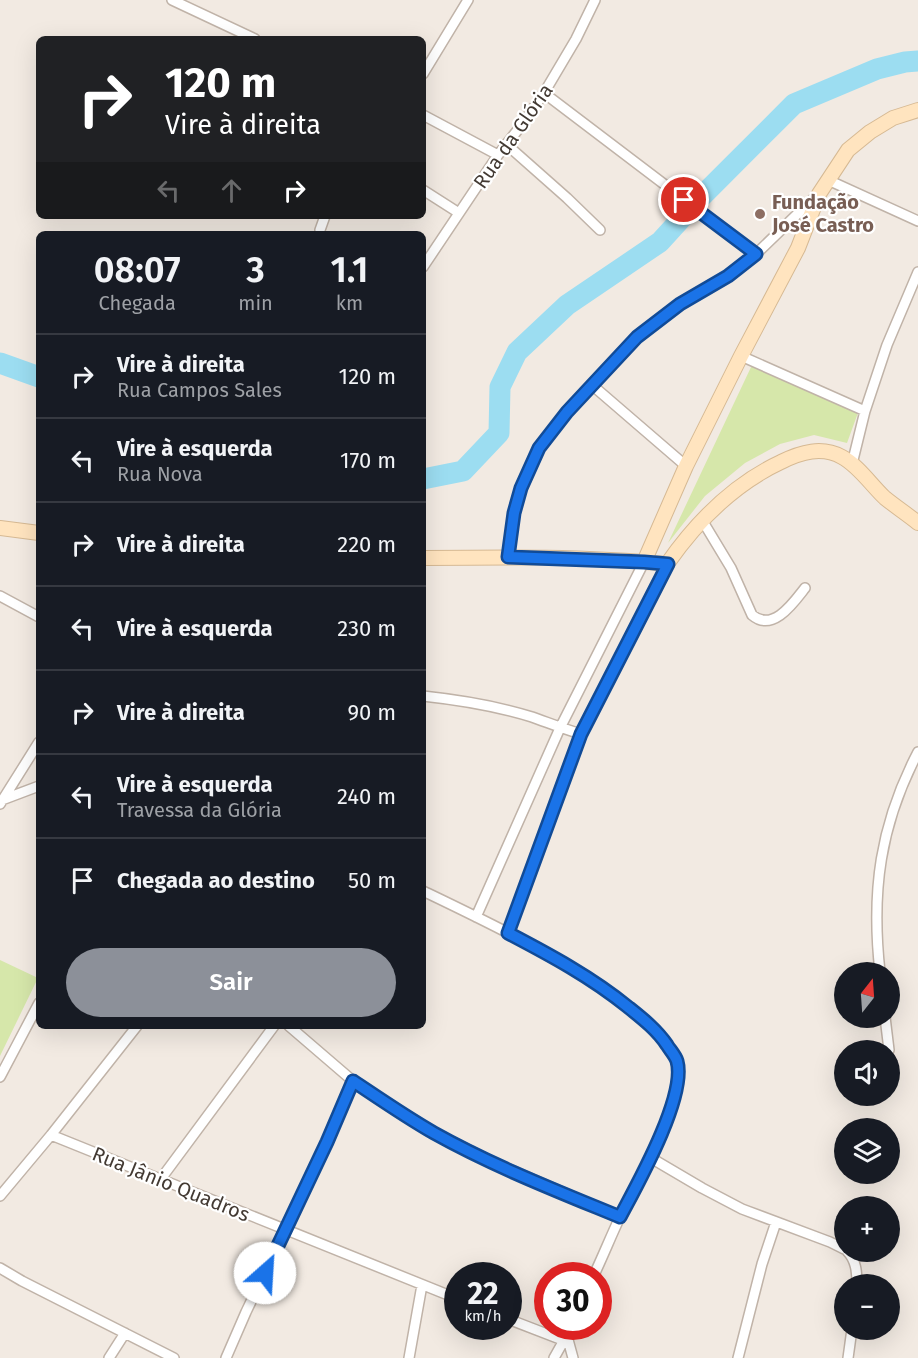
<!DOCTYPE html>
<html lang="pt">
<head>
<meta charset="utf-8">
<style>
	body { margin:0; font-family:"Fira Sans",sans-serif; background:#242831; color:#f1f3f6; height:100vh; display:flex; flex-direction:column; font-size:22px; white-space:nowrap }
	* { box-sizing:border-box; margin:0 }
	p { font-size:20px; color:#9ea1a6 }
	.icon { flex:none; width:33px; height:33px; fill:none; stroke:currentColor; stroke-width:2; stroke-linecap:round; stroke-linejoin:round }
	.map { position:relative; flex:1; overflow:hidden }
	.drawer { position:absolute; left:36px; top:231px; width:390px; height:798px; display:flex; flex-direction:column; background:#171b24; border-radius:9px; box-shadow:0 6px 24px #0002 }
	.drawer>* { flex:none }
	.top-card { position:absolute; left:36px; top:36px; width:390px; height:183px; border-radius:9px; box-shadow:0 6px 24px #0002; background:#202124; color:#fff; overflow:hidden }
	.needle { width:39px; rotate:17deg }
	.buttons { position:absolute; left:834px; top:962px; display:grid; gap:12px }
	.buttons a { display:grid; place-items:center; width:66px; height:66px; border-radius:50%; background:#171b24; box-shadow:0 6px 24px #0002; font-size:30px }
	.speed { position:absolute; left:444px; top:1262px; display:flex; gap:12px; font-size:30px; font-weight:700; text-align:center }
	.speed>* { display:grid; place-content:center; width:78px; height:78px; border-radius:50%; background:#171b24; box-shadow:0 6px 24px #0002; line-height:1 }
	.speed small { font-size:15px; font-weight:400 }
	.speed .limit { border:9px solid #d22; background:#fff; color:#111 }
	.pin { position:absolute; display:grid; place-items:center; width:51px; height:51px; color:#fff; margin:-26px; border:3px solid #fff; border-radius:50%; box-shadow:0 2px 6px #0007 }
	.me { position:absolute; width:66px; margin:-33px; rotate:26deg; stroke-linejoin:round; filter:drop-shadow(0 0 4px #0008) }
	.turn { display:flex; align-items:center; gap:21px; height:126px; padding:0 30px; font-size:27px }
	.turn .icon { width:78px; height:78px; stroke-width:2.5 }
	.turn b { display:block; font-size:42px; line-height:51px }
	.lanes { display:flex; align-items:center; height:57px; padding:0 30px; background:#0003; justify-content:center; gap:30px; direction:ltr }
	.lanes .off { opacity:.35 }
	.eta { display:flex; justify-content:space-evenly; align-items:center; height:102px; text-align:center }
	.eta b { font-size:36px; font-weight:600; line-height:42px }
	.cta { display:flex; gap:12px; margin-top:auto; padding:12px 30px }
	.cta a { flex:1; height:69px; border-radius:36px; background:#8c9099; color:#fff; font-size:24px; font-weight:600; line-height:69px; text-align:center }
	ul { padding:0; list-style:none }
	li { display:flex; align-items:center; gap:18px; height:84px; padding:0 30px; border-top:2px solid #363941 }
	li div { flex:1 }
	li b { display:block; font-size:22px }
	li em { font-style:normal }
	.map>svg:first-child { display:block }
</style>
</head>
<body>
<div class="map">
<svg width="918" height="1358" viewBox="0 0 918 1358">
	<rect width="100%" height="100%" fill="#f2eae2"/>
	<!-- green -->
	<path fill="#d6e7aa" d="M752,365L859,410L847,443L814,435L780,444L745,463L705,496L668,543Z
		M0,960L38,978L0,1056Z"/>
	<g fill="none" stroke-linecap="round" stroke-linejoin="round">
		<!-- river -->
		<path stroke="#9cddf1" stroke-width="21" d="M0,363L39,377
			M423,479L463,471L499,433L500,387L517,352L567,305L660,242L700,198L794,104L877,69L905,62L918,61"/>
		<defs>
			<path id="street" d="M172,0L255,39
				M423,74L468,0
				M544,93L756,254
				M423,115L498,155
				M506,144L567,198L600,230
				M828,180L918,221
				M423,190L459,213
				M320,230L325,216
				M423,267L498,155L520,127L544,93L576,39L595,0
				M741,356L865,411
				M592,385L686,466
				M852,464L865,411L887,345L918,272
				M702,520L731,568L752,615C773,633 794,602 805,588
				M508,557L515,513L521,488L539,448L567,412L637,337L680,304L728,276L744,264L756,254L815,197
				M0,596L39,617
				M423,696C460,700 497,706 532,717C549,723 564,729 581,734
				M2,800L39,786
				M0,804L39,742
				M423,891C498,927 570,961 635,1013C649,1024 671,1043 677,1061C678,1064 678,1070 678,1074C678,1085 674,1096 671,1105C659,1145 638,1180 620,1217C611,1236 603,1256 594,1275
				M476,917L560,728L644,562
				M508,933L581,734L667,564
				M880,972C871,891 880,825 918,752
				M885,1017L889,1050
				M289,1026L353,1081L402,1114L435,1133L495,1163L620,1217
				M890,1060V1069
				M0,1077L39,1003
				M51,1135L458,1299
				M651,1158L702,1188L742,1209L830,1242L844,1249
				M160,1180L274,1026
				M0,1196L51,1135L137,1026
				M847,1251C856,1260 857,1272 857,1284
				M0,1268L22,1281L174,1358
				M508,1319L565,1341
				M567,1336L573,1358
				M109,1358L125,1333
				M226,1358L246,1312L327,1142L353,1081
				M409,1358L422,1285
				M554,1358L572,1326
				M738,1358L762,1264L776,1222
				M848,1358L852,1329"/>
			<path id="secondary" d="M0,528L39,533
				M423,558C504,557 587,556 667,564C697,521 734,484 781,462C801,452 822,446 842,457C859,466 871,485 885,498C896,507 907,514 918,523
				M644,562L686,466L741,356L798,248L819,194L848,150L870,132L893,118L918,110"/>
		</defs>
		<!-- street casing -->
		<use href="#street" stroke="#c0b3a8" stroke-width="12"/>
		<!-- secondary casing -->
		<use href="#secondary" stroke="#d6b993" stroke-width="16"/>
		<!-- street -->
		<use href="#street" stroke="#fff" stroke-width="9"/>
		<!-- secondary -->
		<use href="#secondary" stroke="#ffe4bf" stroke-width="14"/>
	</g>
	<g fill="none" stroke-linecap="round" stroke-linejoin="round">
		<defs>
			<path id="route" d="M265,1273L327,1142L353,1081C380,1099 406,1117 434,1133C493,1166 557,1191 620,1217C637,1185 687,1096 677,1061C675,1055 670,1050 667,1045C657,1030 643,1019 628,1007C591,977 550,955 508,933L581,734L668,564L644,562L508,557L514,513L521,488L539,448L567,412L637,337L680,304L728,276L756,254L684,200"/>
		</defs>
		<!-- route casing -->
		<use href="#route" stroke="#114b97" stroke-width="15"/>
		<!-- route -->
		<use href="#route" stroke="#1a73e8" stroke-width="10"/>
	</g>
	<!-- markers -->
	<circle fill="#8d6e63" stroke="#fff" stroke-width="2" cx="760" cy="214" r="6"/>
	<g text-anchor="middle" stroke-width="4.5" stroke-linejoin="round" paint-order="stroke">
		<!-- street labels -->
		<g font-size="20" fill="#433a33" stroke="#fff">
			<text transform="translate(513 136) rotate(-55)" y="7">Rua da Glória</text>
			<text transform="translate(171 1184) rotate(22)" y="7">Rua Jânio Quadros</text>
		</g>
		<!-- education labels -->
		<g font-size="20" font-weight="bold" fill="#785e54" stroke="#fff" text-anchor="start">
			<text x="772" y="209">Fundação<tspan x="772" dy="23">José Castro</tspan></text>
		</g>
	</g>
</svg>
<div class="buttons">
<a><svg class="needle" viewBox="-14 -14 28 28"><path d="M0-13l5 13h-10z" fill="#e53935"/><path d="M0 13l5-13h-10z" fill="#9ea1a6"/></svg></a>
<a><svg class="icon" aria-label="sound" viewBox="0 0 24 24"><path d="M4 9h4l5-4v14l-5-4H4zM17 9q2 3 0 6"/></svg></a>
<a><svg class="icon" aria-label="layers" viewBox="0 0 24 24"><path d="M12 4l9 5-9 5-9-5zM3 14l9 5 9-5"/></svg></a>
<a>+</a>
<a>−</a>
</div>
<div class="speed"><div>22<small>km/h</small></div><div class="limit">30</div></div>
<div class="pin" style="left:684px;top:200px;background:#d93025"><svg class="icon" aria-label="arrive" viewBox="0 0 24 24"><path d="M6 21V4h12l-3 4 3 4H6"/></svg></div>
<svg class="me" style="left:265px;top:1273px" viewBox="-20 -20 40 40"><circle r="19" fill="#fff"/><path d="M0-13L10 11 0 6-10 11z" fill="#1a73e8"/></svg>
<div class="top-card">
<div class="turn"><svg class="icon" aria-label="right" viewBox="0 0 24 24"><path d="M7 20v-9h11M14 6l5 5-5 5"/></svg><div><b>120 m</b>Vire à direita</div></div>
<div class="lanes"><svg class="icon off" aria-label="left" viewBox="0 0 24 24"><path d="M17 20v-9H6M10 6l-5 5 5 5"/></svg><svg class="icon off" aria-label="ahead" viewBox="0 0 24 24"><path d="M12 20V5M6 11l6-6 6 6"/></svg><svg class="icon" aria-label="right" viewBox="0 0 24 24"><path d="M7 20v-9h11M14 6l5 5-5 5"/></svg></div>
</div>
<section class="drawer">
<div class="eta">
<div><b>08:07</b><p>Chegada</p></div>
<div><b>3</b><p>min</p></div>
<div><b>1.1</b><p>km</p></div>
</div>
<ul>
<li><svg class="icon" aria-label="right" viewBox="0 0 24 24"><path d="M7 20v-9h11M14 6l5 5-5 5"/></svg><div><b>Vire à direita</b><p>Rua Campos Sales</p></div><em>120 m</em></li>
<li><svg class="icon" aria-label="left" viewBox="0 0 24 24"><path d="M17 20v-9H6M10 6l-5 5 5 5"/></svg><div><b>Vire à esquerda</b><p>Rua Nova</p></div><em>170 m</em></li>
<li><svg class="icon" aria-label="right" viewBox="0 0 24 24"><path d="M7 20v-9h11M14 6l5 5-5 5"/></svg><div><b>Vire à direita</b></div><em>220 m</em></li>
<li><svg class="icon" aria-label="left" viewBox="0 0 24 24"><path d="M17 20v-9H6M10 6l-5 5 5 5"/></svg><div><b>Vire à esquerda</b></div><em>230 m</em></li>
<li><svg class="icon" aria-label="right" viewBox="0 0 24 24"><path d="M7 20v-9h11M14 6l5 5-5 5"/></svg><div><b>Vire à direita</b></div><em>90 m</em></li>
<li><svg class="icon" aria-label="left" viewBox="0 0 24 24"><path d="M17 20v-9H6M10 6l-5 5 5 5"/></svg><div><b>Vire à esquerda</b><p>Travessa da Glória</p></div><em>240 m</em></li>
<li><svg class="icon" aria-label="arrive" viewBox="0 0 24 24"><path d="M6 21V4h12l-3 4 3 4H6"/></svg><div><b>Chegada ao destino</b></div><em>50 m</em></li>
</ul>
<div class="cta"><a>Sair</a></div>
</section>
</div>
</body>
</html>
